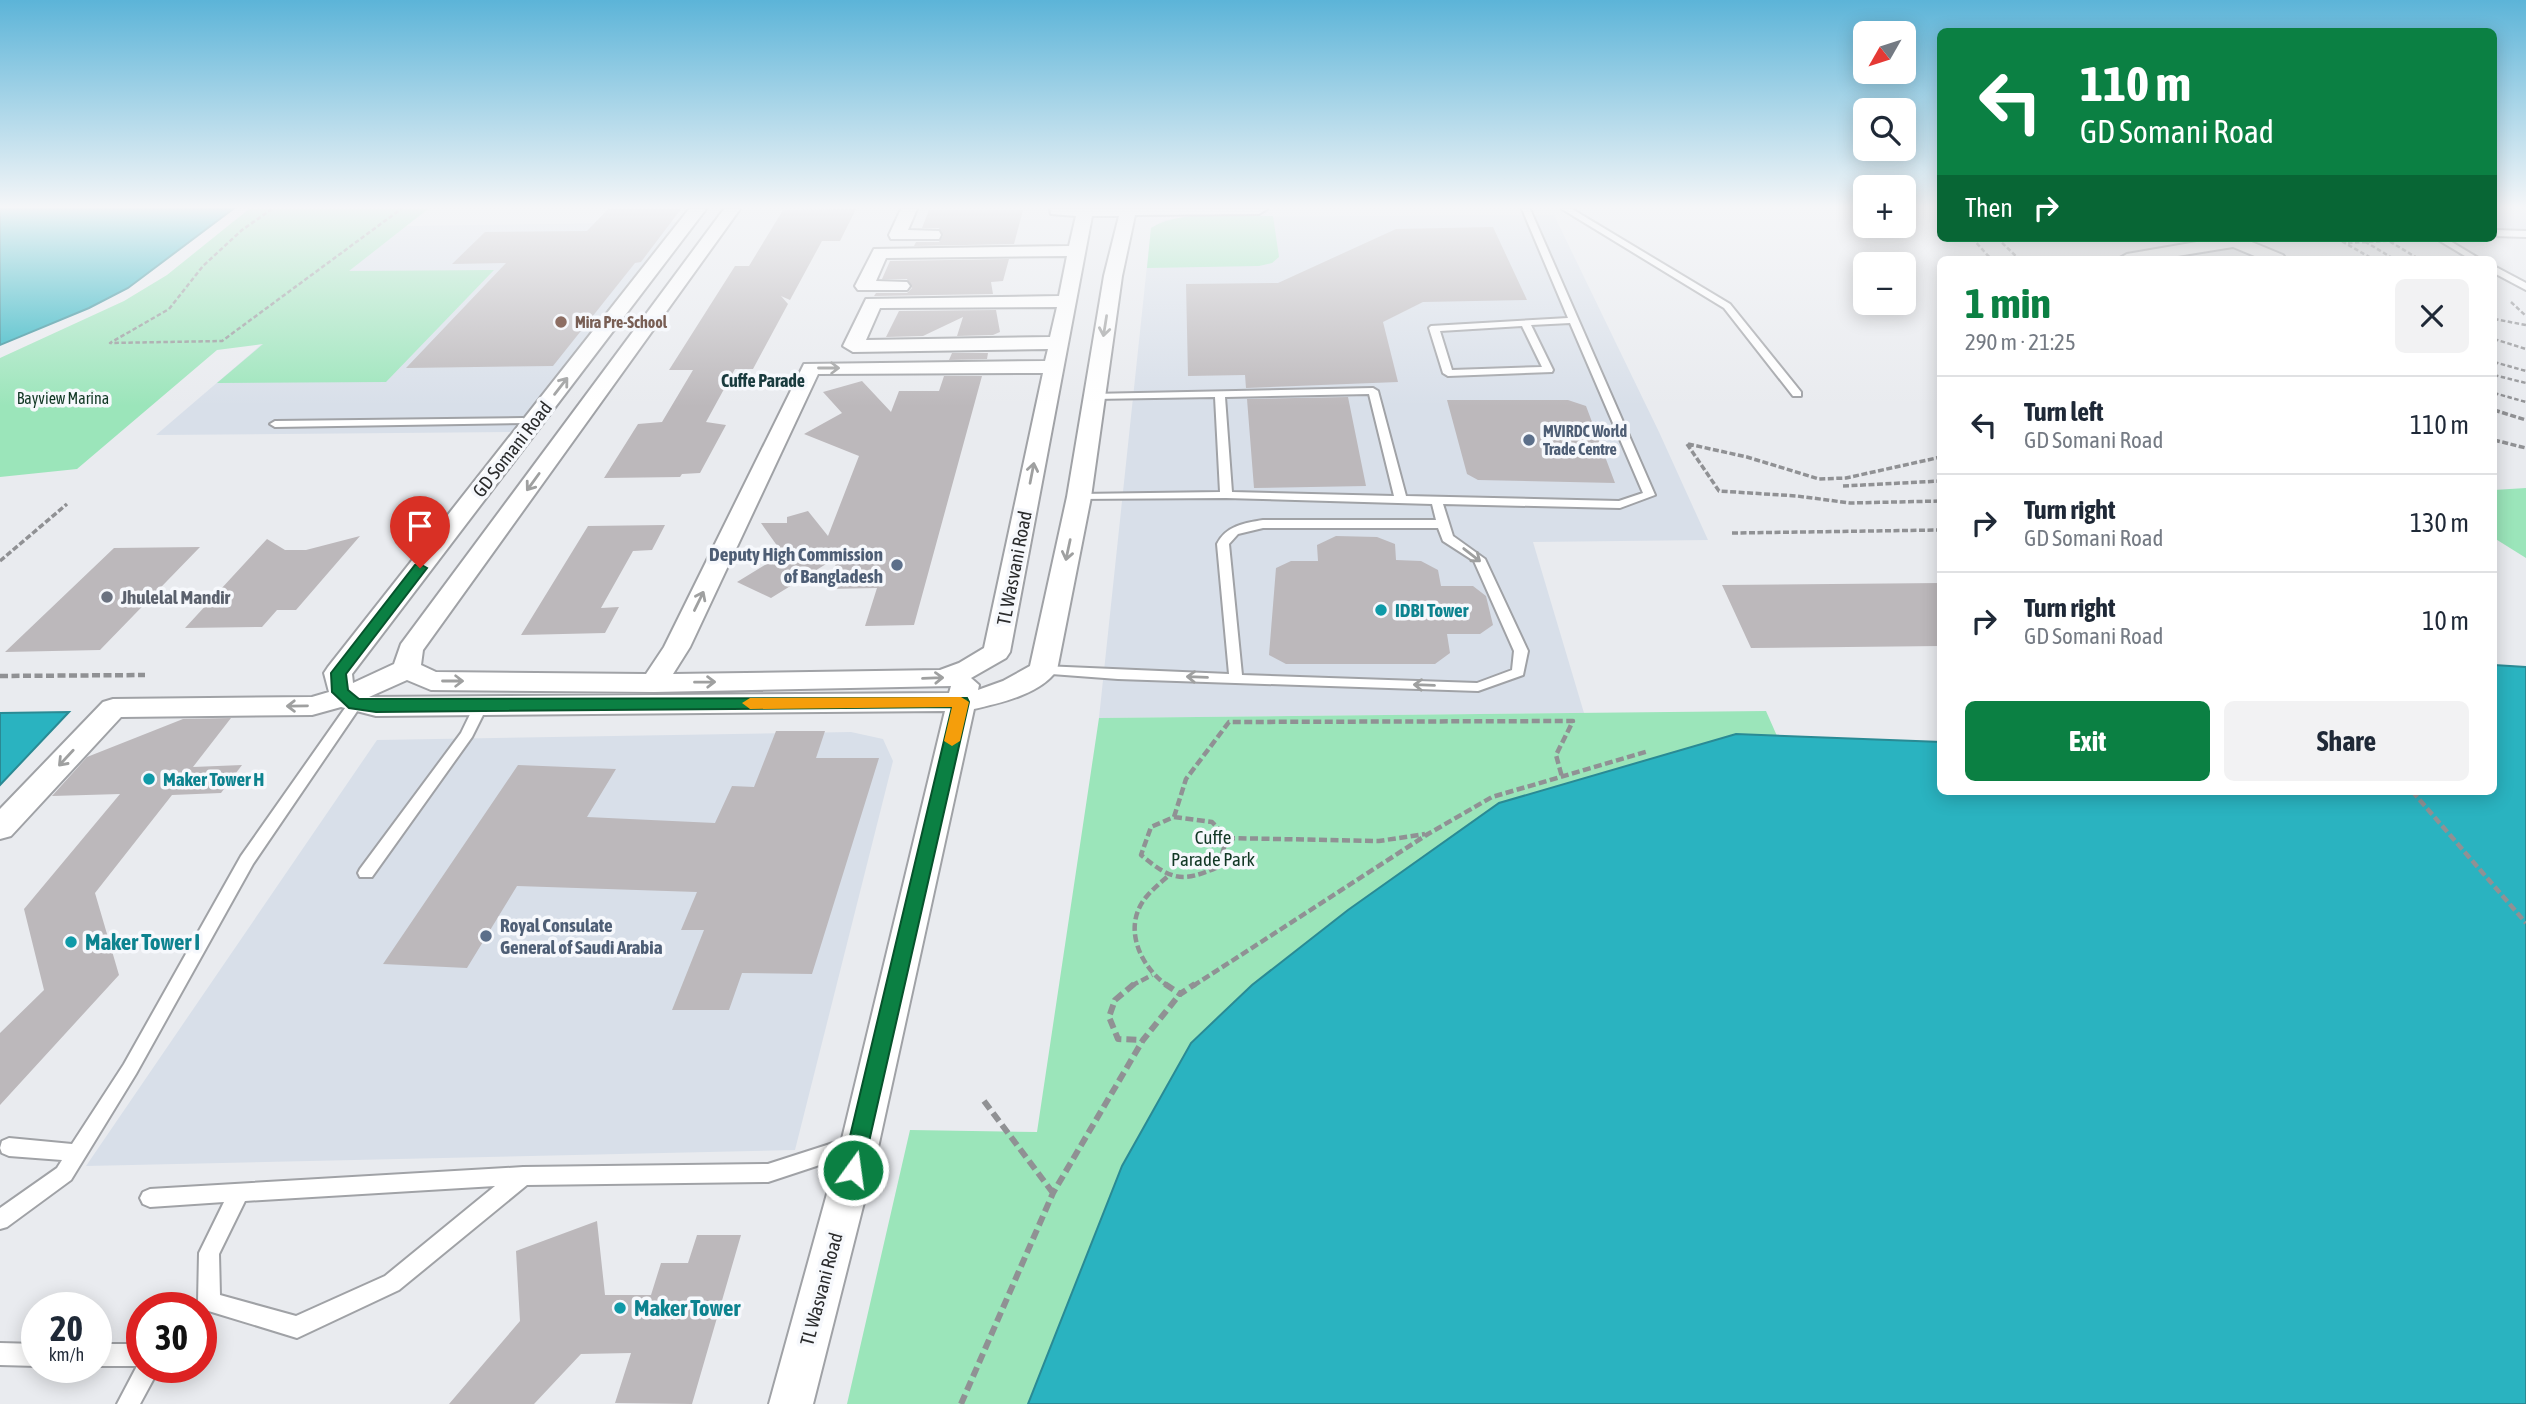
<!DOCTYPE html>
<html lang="en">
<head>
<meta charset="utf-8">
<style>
	body { margin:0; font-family:"Asap Condensed",sans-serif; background:#f2f2f3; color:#1f2937; height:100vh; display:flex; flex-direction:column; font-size:26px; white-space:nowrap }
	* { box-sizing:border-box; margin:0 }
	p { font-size:23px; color:#747a83 }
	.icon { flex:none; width:38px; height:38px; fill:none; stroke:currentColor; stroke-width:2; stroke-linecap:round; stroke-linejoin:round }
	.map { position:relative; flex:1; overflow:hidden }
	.drawer { position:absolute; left:1937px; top:256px; width:560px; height:539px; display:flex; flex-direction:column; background:#fff; border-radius:10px; box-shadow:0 4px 18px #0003 }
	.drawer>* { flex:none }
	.hud { position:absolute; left:1937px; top:28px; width:560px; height:214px; border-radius:10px; box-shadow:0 4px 18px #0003; background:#0b8043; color:#fff; overflow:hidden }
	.needle { width:46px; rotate:231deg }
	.controls { position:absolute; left:1853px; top:21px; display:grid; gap:14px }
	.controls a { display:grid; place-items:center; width:63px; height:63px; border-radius:10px; background:#fff; box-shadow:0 4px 18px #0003; font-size:35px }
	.speed { position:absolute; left:21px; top:1292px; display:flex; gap:14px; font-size:35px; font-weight:700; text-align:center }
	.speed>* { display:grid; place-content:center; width:91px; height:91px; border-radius:50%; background:#fff; box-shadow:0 4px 18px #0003; line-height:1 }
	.speed small { font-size:18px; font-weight:400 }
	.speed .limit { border:10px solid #d22; background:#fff; color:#111 }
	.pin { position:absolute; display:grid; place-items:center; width:60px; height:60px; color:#fff; margin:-72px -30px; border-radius:50% 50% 50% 0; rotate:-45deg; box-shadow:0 0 7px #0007 }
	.pin .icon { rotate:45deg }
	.me { position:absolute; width:77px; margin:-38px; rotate:14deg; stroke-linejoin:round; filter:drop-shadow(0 0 5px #0008) }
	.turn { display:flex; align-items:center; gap:24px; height:147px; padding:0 28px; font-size:32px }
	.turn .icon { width:91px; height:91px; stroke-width:2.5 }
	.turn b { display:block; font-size:49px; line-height:60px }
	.then { display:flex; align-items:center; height:66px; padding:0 28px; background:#0003; gap:14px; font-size:26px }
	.round { display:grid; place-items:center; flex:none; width:74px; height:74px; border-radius:10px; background:#f2f2f3 }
	.head { display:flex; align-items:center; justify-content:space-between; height:119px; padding:0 28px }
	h1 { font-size:42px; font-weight:700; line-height:52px; color:#0b8043 }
	.cta { display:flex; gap:14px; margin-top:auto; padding:14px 28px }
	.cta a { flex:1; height:80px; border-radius:10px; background:#0b8043; color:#fff; font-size:28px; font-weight:700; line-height:80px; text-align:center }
	.cta a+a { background:#f2f2f3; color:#1f2937 }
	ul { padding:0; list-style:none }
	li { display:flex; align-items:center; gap:21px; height:98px; padding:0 28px; border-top:2px solid #e0e1e3 }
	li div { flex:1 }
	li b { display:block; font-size:26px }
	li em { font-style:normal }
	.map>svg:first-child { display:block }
</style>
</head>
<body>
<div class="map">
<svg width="2526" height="1404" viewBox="0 0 2526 1404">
	<rect width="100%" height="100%" fill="#e9ebef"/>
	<!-- built -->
	<path fill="#d8dfe9" d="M2494,209H2526V229H2494Z
		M1554,215L1659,432L1708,540L1533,542L1584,713L1099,718L1151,228L1164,220L1187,217Z
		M678,222L515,432L156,435L347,271L406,226Z
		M851,732L883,739L893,761L795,1150L86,1166L377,740Z"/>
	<!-- green -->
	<path fill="#9be5ba" d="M249,209H428L349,271L494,270L386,382L217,383L263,344L217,350L77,469L0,477V358L124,301L167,275Z
		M1273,216L1279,257L1272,263L1259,266L1147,268L1151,228C1181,209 1237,216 1273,216Z
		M2526,488V558L2494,538V490Z
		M1766,711L1777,736L1736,734L1499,803L1348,910L1252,985L1191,1043L1122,1165L1028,1404H847L910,1130L1037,1132L1099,718Z"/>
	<!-- water -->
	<path fill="#2ab3c0" stroke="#2a8a94" stroke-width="2" d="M0,209H233L128,288L89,308L0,345Z
		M2494,665L2526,667V1404H1028L1122,1166L1191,1043L1252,985L1348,910L1499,803L1736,734L1941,742V791H2494Z
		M69,712L0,785V713Z"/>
	<!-- building -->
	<path fill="#bcb8bb" d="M608,209H681L641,262L635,263L553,366L406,368L506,263L452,264L485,232L587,231Z
		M856,209L840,241H822L790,300L781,296L788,304L753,369H735L706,422L726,425L700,473L682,474L680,477L604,478L638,424L662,422L693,370H669L735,266H749L783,210Z
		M929,210H1023L1014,244L914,246L916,242H939L943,236L939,228H922Z
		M1493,227L1527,300L1423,302L1383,322L1398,382L1246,388L1245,375L1188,376L1186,284L1278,283L1396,229Z
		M1009,259L1003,281L991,282L993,294L874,296L876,293H907L912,288L907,279H882L890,261Z
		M996,310L1000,332L993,335L957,336L963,317L923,336L886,337L899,311Z
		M952,353H988L987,359L949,360Z
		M944,376H982L914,625L865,626L877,588L826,589L839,556L771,598L737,582L783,554L761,523H787V517L808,511L828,536L859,456L804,434L842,413L823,392L862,381L891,412L899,391H939Z
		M1348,397L1366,486L1254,488L1247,399Z
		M1447,400H1568L1586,406L1615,483L1478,480L1467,474Z
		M665,525L652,550L633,551L601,608L619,607L605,633L521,635L588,526Z
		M360,536L296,610H277L262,627L185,628L267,539L285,550H306Z
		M1336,536L1377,537L1395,544L1396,560L1421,561L1438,570L1441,586H1473L1486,596L1493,625L1480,634H1447L1450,653L1435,664H1286L1269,655L1276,568L1291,561H1318L1317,545Z
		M200,547L100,650L5,652L114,548Z
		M1941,583V646L1751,648L1722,585Z
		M231,718L193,767L242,765L221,793L172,795L95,893L119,975L0,1105V1033L44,990L24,909L120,794L52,796L87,757L183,719Z
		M776,731H825L816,758H879L812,974L742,973L729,1010H672L704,930H681L697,892L517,886L467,968L383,964L518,765L616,769L587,817L715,823L732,786L754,787Z
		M597,1221L605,1295H651L661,1263H688L697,1235H741L692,1404L615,1403L631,1353L581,1354L534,1404H449L520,1321L516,1251Z"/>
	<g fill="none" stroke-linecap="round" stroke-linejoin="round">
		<defs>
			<path id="service" d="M1522,209H1530L1655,495L1620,508L1443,504L1453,536L1485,559L1528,651L1523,675L1478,691L1118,679L1038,673L1036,670L1038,667L1043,666L1229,674L1217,544C1226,526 1244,523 1263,520H1436L1432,504L1226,498L1075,499L1073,497L1079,494L1220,492L1215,397L1094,399L1089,396L1090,394L1373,388L1378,391L1406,496L1619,501L1643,493L1570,323L1531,325L1553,370L1552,372L1448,376L1443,373L1429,328L1431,326L1568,318ZM1522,326L1542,367L1452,370L1440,331ZM1369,394L1394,496L1232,492L1225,397ZM1263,528H1438L1443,541L1474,561L1514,651L1512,670L1477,683L1242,675L1229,544L1238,534Z
				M1562,209H1572L1730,304L1801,392V396H1793L1724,308Z
				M2494,230L2526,231V237L2494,236Z
				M2435,238H2445L2480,259H2470Z
				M2494,266L2526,283V290L2494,273Z
				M523,418L528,421L527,423L275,427L270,424L275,421Z
				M355,699L362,704L253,864L136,1074L71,1180L7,1227L0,1229V1208L57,1168L62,1160L9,1156L2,1153L0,1148L2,1141L9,1138L72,1144L124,1064L241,856L350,701Z
				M481,700L488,705L472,737L372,877H360L358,873L360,869L461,733L476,702Z
				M855,1136L862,1139L865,1145L862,1151L768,1182L527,1185L399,1290L297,1338L202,1309L198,1302L199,1253L224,1202L150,1207L143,1204L140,1198L143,1192L150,1189L523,1167L768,1164ZM495,1186L385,1276L296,1316L220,1295L219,1254L245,1201Z
				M0,1343L37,1344V1366L0,1365Z
				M96,1344H142V1367H160L140,1404H117L137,1366H96Z"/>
			<path id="minor" d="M689,209H706L352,674L353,683L394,664L401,644L724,209H740L423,650L421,665L436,672L646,674L664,647L804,364L1045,361L1048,349L853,352L843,346L866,299L1059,296L1067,256L886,258L876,281L907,282L910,286L907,290H858L855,286L874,249L1069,246L1076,216L1051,214L1050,209H1267L1259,214L1135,215L1122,276L1091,497L1057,670C1041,694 1000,703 974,709L879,1143L813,1404H769L841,1143L945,711L376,716L341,707L312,715L121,717L11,836L0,839V809L103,702L113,699L312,697L329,692L324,673L328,667ZM1092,216H1119L1104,276L1067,497L1030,666L1003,681L978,690L979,685L971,678L1006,658L1010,652ZM1057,307L1050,337L866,340L880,308ZM1043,373L984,648L959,663L940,670L673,674L690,647L818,374ZM407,680L431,690L654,692L951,686L949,693L369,697Z
				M901,209H917L908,230L939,231L941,235L939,239H891L889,235Z
				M2220,238H2242L2283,255L2286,259H2262L2233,247L2159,259H2118L2127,254Z"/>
		</defs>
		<!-- service casing -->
		<use href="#service" stroke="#a0a2a6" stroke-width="4"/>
		<!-- minor casing -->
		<use href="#minor" stroke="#a0a2a6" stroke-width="4"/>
		<!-- path-far3 -->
		<path stroke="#909194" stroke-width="2.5" stroke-dasharray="4.5 2.5" stroke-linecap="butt" d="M272,209L242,230L203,266L169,309L110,343L222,341L401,209
			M1972,238L1991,259
			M1997,238L2019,259
			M2336,238L2373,259
			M2359,238L2394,259
			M2384,238L2419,259
			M2348,243L2421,239
			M2511,302L2526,316
			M2494,319L2526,325
			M2494,339L2526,349
			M2494,362L2526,371
			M2494,375L2526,383
			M2494,393L2526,402"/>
		<!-- path-far2 -->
		<path stroke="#909194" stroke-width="3.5" stroke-dasharray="6 2.5" stroke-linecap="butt" d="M2494,410L2526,420
			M2494,440L2526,448
			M1687,444L1719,491L1797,496L1850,503L1941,501
			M1688,444L1747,457L1819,479L1846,478L1941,457
			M1843,486L1941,481
			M1732,533L1941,530
			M0,561L67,504"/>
		<!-- path-far1 -->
		<path stroke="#909194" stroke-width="4.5" stroke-dasharray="8 3.5" stroke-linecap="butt" d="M0,676L145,675
			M2412,791L2526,923
			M1174,817L1186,779L1229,722L1573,721L1556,755L1562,777
			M1174,817L1212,822L1227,838L1218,867C1182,883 1171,880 1141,855L1151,827Z
			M1227,838L1379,841L1425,834
			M1167,877C1160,883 1153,889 1147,896C1121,926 1140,967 1168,986
			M1131,986L1152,975
			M1193,986L1428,834L1492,797L1649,751"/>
		<!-- path -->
		<path stroke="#909194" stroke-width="6" stroke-dasharray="10 5" stroke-linecap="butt" d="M1134,984L1115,1000L1109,1017L1118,1039L1143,1040
			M1165,984L1180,994L1195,984
			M984,1101L1053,1193
			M961,1404L1053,1193L1143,1040L1180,994"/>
		<!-- service -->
		<use href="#service" fill="#fff" fill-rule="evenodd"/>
		<!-- minor -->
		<use href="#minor" fill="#fff" fill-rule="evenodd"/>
	</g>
	<!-- one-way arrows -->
	<defs><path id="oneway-shaft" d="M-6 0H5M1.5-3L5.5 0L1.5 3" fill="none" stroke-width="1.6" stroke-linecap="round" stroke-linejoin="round" transform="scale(1.75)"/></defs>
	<g stroke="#9fa0a0">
		<use href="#oneway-shaft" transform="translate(1105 326) rotate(99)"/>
		<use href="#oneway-shaft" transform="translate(829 368)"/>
		<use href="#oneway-shaft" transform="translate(561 386) rotate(-52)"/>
		<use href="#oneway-shaft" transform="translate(1032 473) rotate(-79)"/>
		<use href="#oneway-shaft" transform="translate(533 482) rotate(126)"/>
		<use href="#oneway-shaft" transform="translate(1068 550) rotate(102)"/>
		<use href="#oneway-shaft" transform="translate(1472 555) rotate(38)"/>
		<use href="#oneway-shaft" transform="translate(699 601) rotate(-64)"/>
		<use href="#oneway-shaft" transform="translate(1197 677) rotate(-178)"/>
		<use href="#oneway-shaft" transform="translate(933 678) rotate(-2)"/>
		<use href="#oneway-shaft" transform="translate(453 681)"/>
		<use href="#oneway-shaft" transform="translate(705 682) rotate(-1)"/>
		<use href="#oneway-shaft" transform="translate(1424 685) rotate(-178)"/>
		<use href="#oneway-shaft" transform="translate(297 706) rotate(179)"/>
		<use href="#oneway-shaft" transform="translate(66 758) rotate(133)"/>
	</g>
	<!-- sky -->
	<linearGradient id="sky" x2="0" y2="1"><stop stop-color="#5cb4d8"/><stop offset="0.51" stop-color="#f5f6f8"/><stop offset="1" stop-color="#f5f6f8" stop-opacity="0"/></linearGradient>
	<rect width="2526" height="406" fill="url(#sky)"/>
	<!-- route -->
	<path fill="#0b8043" stroke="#07532c" stroke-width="2" d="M420,564L427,568L346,674L348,690L359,699L967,698L969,702L861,1177L853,1180L845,1177L842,1170L952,707L376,712L349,708L332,692L331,673L415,565Z"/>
	<!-- slow -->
	<path fill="#f59e0b" d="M961,697L969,702L960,741L952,746L944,741L952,707L750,709L742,703L750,698Z"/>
	<!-- markers -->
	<circle fill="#8d6e63" stroke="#f6f8fc" stroke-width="2.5" cx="561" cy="322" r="7"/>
	<g fill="#5c6f8a" stroke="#f6f8fc" stroke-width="2.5">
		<circle cx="1529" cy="440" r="7"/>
		<circle cx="897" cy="565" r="7"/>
		<circle cx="486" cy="936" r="7"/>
	</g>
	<circle fill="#6b7280" stroke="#f6f8fc" stroke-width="2.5" cx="107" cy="597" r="7"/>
	<g fill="#0f9aa8" stroke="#f6f8fc" stroke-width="2.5">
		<circle cx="1381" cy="610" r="7"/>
		<circle cx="149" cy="779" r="7"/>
		<circle cx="71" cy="942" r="7"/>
		<circle cx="620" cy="1308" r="7"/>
	</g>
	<g text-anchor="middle" stroke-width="7" stroke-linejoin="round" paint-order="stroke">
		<!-- far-education labels -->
		<g font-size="16" font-weight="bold" fill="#785e54" stroke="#f6f8fc" text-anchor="start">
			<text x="575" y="328">Mira Pre-School</text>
		</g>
		<!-- far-park labels -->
		<g font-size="16" fill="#123825" stroke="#f6f8fc">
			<text x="63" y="404">Bayview Marina</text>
		</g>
		<!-- far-service labels -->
		<g font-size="16" font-weight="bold" fill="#4e5e75" stroke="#f6f8fc" text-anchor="start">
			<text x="1543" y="437">MVIRDC World<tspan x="1543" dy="18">Trade Centre</tspan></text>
		</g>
		<!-- far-neighbourhood labels -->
		<g font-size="18" font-weight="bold" fill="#193b3e" stroke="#f6f8fc">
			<text x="763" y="387">Cuffe Parade</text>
		</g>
		<!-- street labels -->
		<g font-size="19" fill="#2a2b2c" stroke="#f6f8fc">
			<text transform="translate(512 449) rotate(-52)" y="7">GD Somani Road</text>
			<text transform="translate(1014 568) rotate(-79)" y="7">TL Wasvani Road</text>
			<text transform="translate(821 1289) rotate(-75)" y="7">TL Wasvani Road</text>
		</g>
		<!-- service labels -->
		<g font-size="19" font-weight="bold" fill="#4e5e75" stroke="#f6f8fc" text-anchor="end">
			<text x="883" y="561">Deputy High Commission<tspan x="883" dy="22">of Bangladesh</tspan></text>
			<text x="500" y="932" text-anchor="start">Royal Consulate<tspan x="500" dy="22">General of Saudi Arabia</tspan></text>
		</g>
		<!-- worship labels -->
		<g font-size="19" font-weight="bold" fill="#5b616d" stroke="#f6f8fc" text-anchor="start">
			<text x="121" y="604">Jhulelal Mandir</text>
		</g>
		<!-- culture labels -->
		<g font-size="19" font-weight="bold" fill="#0d838f" stroke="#f6f8fc" text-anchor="start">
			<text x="1395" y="617">IDBI Tower</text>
			<text x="163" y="786">Maker Tower H</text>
		</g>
		<!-- park labels -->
		<g font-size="19" fill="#123825" stroke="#f6f8fc">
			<text x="1213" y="844">Cuffe<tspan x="1213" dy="22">Parade Park</tspan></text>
		</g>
		<!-- near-culture labels -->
		<g font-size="23" font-weight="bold" fill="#0d838f" stroke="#f6f8fc" text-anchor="start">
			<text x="85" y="950">Maker Tower I</text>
			<text x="634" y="1316">Maker Tower</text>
		</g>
	</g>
</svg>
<div class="controls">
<a><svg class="needle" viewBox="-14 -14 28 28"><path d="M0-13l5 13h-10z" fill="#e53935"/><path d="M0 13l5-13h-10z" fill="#747a83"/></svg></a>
<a><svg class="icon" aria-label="search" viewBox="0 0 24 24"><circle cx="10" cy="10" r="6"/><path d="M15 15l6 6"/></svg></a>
<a>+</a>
<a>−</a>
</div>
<div class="speed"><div>20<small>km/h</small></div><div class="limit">30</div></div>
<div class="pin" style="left:420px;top:568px;background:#d93025"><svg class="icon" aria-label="arrive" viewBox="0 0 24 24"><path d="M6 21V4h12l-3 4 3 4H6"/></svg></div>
<svg class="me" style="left:853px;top:1170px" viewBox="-20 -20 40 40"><circle r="17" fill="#0b8043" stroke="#fff" stroke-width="3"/><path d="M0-11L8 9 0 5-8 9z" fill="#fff"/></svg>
<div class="hud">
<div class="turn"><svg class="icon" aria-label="left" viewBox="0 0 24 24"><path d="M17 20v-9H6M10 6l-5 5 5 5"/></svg><div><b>110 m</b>GD Somani Road</div></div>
<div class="then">Then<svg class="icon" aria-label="right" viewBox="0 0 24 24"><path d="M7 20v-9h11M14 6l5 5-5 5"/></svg></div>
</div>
<section class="drawer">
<div class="head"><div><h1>1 min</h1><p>290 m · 21:25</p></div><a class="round"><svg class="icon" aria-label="close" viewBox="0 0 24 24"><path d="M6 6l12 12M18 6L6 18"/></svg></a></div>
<ul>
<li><svg class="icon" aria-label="left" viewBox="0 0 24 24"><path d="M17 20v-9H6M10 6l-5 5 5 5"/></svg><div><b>Turn left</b><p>GD Somani Road</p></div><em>110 m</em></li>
<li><svg class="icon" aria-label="right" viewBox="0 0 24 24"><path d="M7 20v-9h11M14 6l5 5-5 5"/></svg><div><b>Turn right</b><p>GD Somani Road</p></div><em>130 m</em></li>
<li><svg class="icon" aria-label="right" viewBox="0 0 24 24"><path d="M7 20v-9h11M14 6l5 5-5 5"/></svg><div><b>Turn right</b><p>GD Somani Road</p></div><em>10 m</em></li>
</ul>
<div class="cta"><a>Exit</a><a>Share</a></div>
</section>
</div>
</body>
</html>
